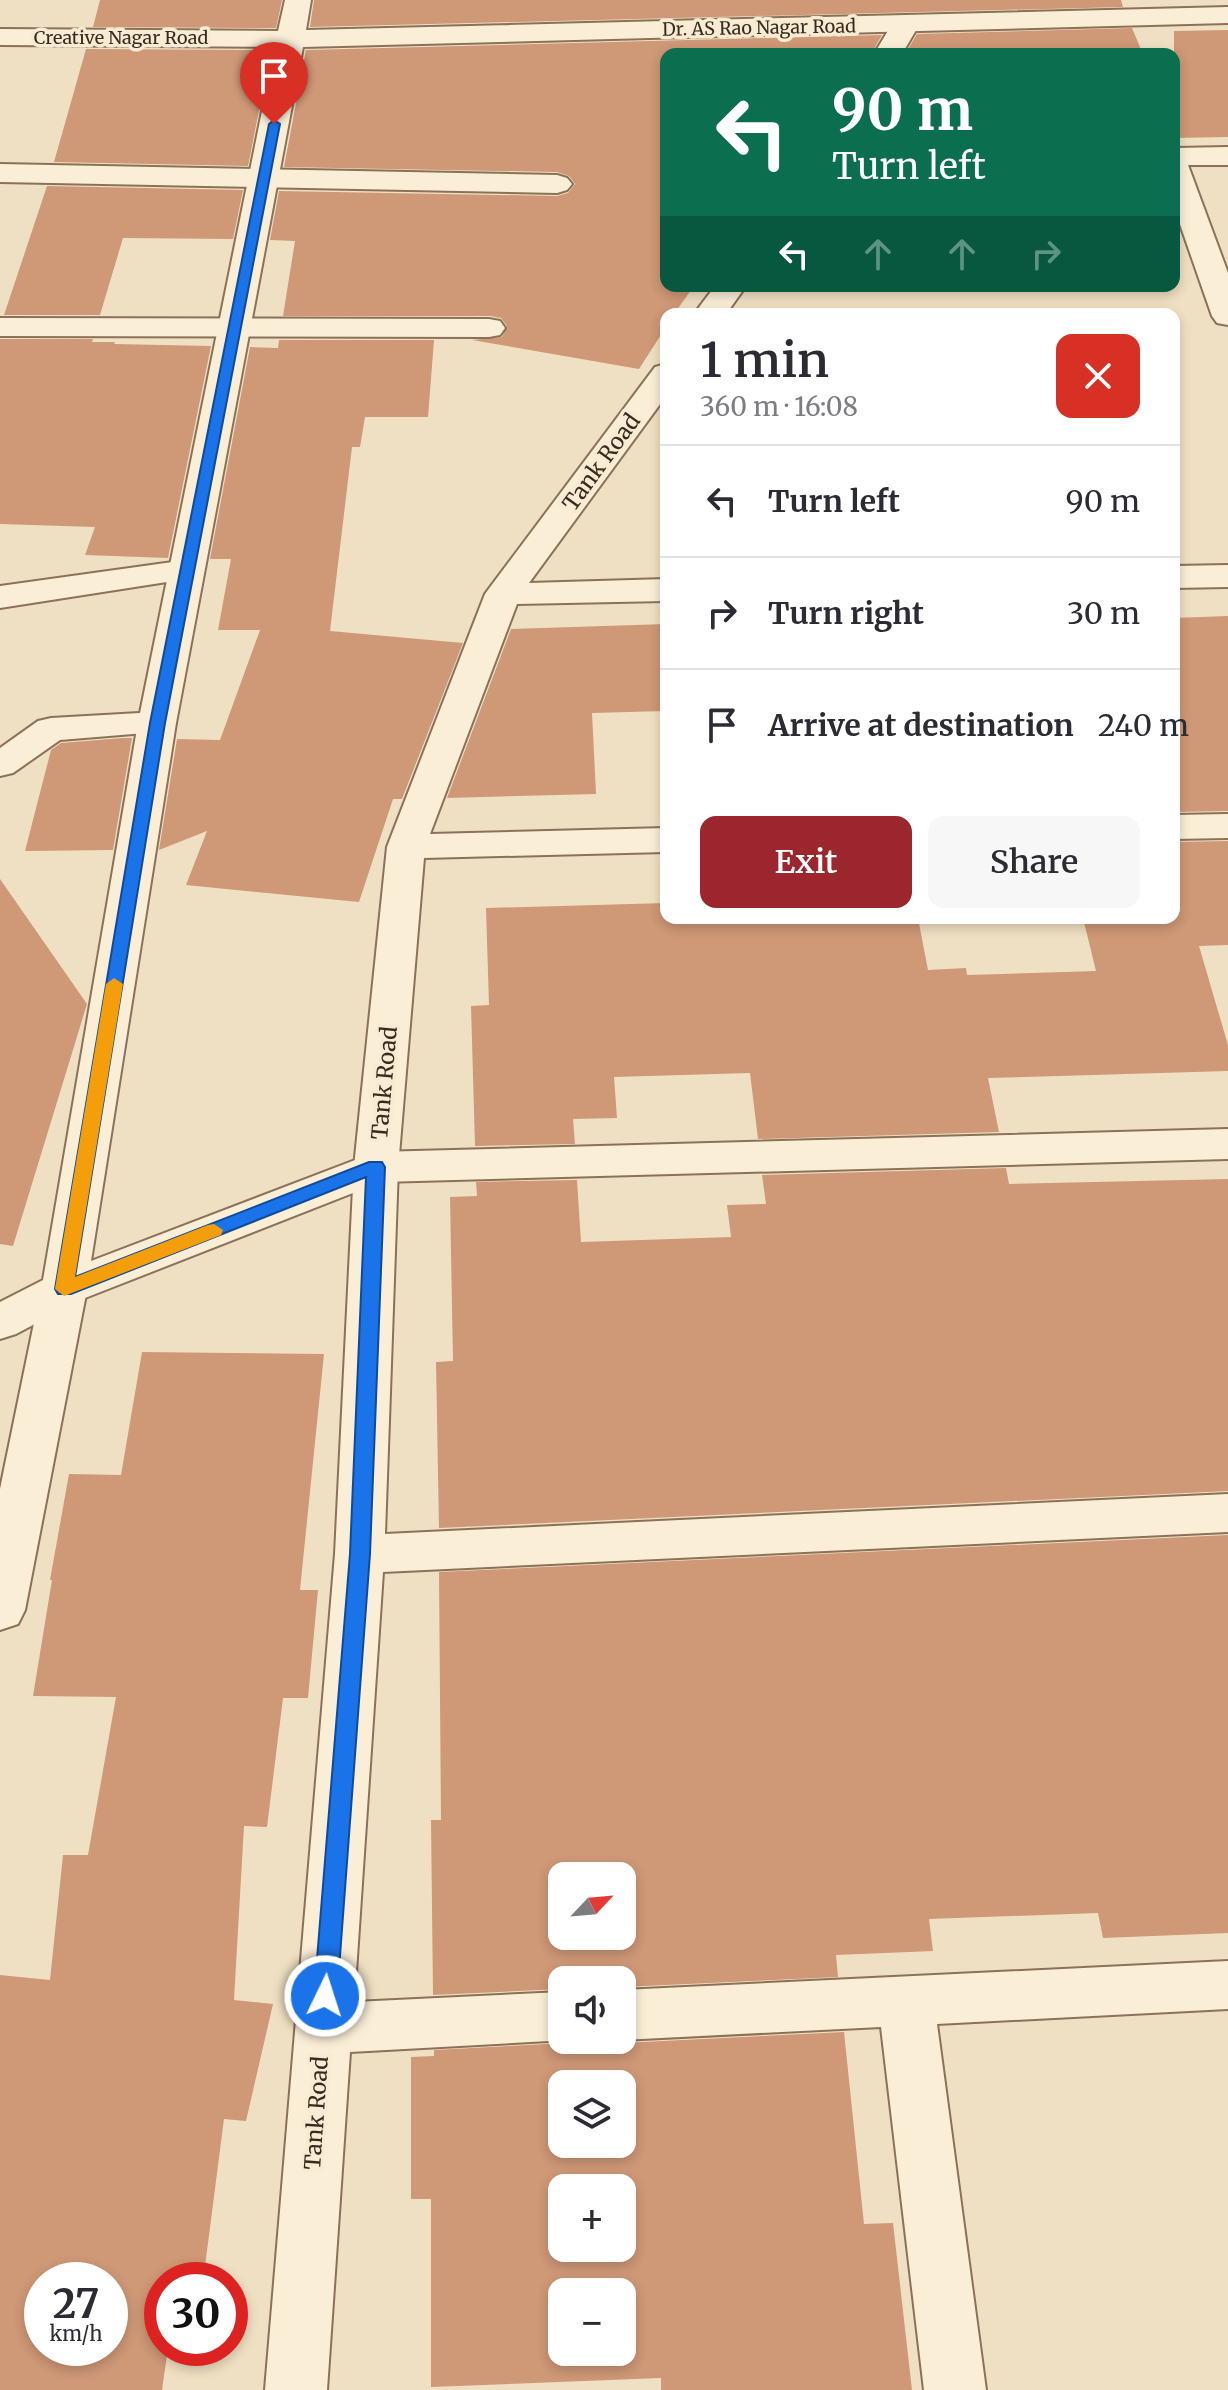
<!DOCTYPE html>
<html lang="en">
<head>
<meta charset="utf-8">
<style>
	body { margin:0; font-family:Merriweather,serif; background:#f7f7f7; color:#2b2b33; height:100vh; display:flex; flex-direction:column; font-size:30px; white-space:nowrap }
	* { box-sizing:border-box; margin:0 }
	p { font-size:26px; color:#7c7c81 }
	.icon { flex:none; width:44px; height:44px; fill:none; stroke:currentColor; stroke-width:2; stroke-linecap:round; stroke-linejoin:round }
	.map { position:relative; flex:1; overflow:hidden }
	.details { position:absolute; left:660px; top:308px; width:520px; height:616px; display:flex; flex-direction:column; background:#fff; border-radius:16px; box-shadow:0 4px 12px #0003 }
	.details>* { flex:none }
	.banner { position:absolute; left:660px; top:48px; width:520px; height:244px; border-radius:16px; box-shadow:0 4px 12px #0003; background:#0b6e4f; color:#fff; overflow:hidden }
	.needle { width:52px; rotate:64deg }
	.buttons { position:absolute; left:548px; top:1862px; display:grid; gap:16px }
	.buttons a { display:grid; place-items:center; width:88px; height:88px; border-radius:16px; background:#fff; box-shadow:0 4px 12px #0003; font-size:40px }
	.speed { position:absolute; left:24px; top:2262px; display:flex; gap:16px; font-size:40px; font-weight:700; text-align:center }
	.speed>* { display:grid; place-content:center; width:104px; height:104px; border-radius:50%; background:#fff; box-shadow:0 4px 12px #0003; line-height:1 }
	.speed small { font-size:20px; font-weight:400 }
	.speed .limit { border:12px solid #d22; background:#fff; color:#111 }
	.pin { position:absolute; display:grid; place-items:center; width:68px; height:68px; color:#fff; margin:-82px -34px; border-radius:50% 50% 50% 0; rotate:-45deg; box-shadow:0 0 8px #0007 }
	.pin .icon { rotate:45deg }
	.me { position:absolute; width:88px; margin:-44px; rotate:4deg; stroke-linejoin:round; filter:drop-shadow(0 0 6px #0008) }
	.turn { display:flex; align-items:center; gap:28px; height:168px; padding:0 40px; font-size:36px }
	.turn .icon { width:104px; height:104px; stroke-width:2.5 }
	.turn b { display:block; font-size:56px; line-height:68px }
	.lanes { display:flex; align-items:center; height:76px; padding:0 40px; background:#0003; justify-content:center; gap:40px; direction:ltr }
	.lanes .off { opacity:.35 }
	.round { display:grid; place-items:center; flex:none; width:84px; height:84px; border-radius:16px; background:#f7f7f7 }
	.summary { display:flex; align-items:center; justify-content:space-between; height:136px; padding:0 40px }
	h1 { font-size:48px; font-weight:600; line-height:60px }
	.primary-button { display:flex; gap:16px; margin-top:auto; padding:16px 40px }
	.primary-button a { flex:1; height:92px; border-radius:16px; background:#9c262d; color:#fff; font-size:32px; font-weight:600; line-height:92px; text-align:center }
	.primary-button a+a { background:#f7f7f7; color:#2b2b33 }
	ul { padding:0; list-style:none }
	li { display:flex; align-items:center; gap:24px; height:112px; padding:0 40px; border-top:2px solid #e1e1e2 }
	li div { flex:1 }
	li b { display:block; font-size:30px }
	li em { font-style:normal }
	.map>svg:first-child { display:block }
</style>
</head>
<body>
<div class="map">
<svg width="1228" height="2390" viewBox="0 0 1228 2390">
	<rect width="100%" height="100%" fill="#f0e0c3"/>
	<!-- building -->
	<path fill="#cf9877" fill-rule="evenodd" d="M100,0H282L276,28L93,27Z
		M314,0H1121L1123,7L310,27Z
		M1132,28L1143,54H905L917,34Z
		M1228,30V137L1174,138V31Z
		M882,35L871,54H666V286H694L674,314H666V327L639,369L472,340L502,337L507,326L501,318L490,316H283L295,241L270,240L279,191L557,196L568,193L575,184L569,176L557,172L284,167L306,50Z
		M86,49L271,50L248,166L54,162Z
		M47,186L243,190L233,239L123,238L100,315H4Z
		M0,339H93L92,342H115L114,344L211,346L168,558L85,555L95,527L0,524Z
		M279,340H434L428,417H365L360,447H352L330,631L463,643L402,799H393L359,902L186,885L207,831L159,850L177,739L220,740L260,630H218L231,559H210L250,347L278,348Z
		M1228,616V811L1174,812V618Z
		M666,624V711L592,713L596,794L447,798L511,629Z
		M123,738H132L113,850L25,851L51,750L61,743Z
		M1228,841V945L1199,946L1228,1045V1071L988,1078L999,1132L758,1139L750,1073L614,1077L617,1118L573,1119L575,1144L475,1146L471,1006L489,1005L486,908L666,903V918H918L928,970L966,968L967,975L1096,971L1083,918H1174V842Z
		M0,879L87,1004L13,1246L0,1244Z
		M1006,1168L1009,1184L1228,1179V1491L439,1528L436,1362L453,1361L450,1197L477,1196L476,1182L577,1180L581,1242L731,1237L727,1205L766,1204L762,1175Z
		M142,1352L324,1354L300,1590H318L308,1698H283L267,1827L244,1826L234,2000L273,2004L246,2121L224,2119L204,2274H179L178,2280H162V2348H168L162,2390H0V1975L50,1980L63,1855H88L116,1697L33,1696L52,1580H50L69,1474L121,1475ZM42,2280H110V2348H42Z
		M1228,1535V1933L1103,1938L1098,1913L929,1919L933,1951L836,1955L838,1977L622,1987V1980H562V1989L433,1995L431,1820H441L439,1572ZM562,1876H622V1936H562Z
		M844,2032L864,2224L893,2223L912,2390H661V2378L431,2387V2199H411V2057L434,2056V2050L567,2043L570,2040H619L622,2043ZM562,2084H622V2144H562ZM562,2188H622V2248H562ZM562,2292H622V2352H562Z"/>
	<g fill="none" stroke-linecap="round" stroke-linejoin="round">
		<defs>
			<path id="minor" d="M905,17L915,19L919,25L902,54H874L895,19Z
				M1228,147V165H1188L1228,273V325L1217,323L1212,316L1174,207V148Z
				M0,164L557,175L567,178L572,184L567,190L557,193L0,182Z
				M715,286H746L726,314H694Z
				M0,318L489,319L500,321L505,328L500,335L489,337L0,336Z
				M666,364V396L529,583L666,579V601L517,604L430,834L666,828V852L424,858L398,1167L385,1534L1228,1494V1532L383,1572L354,2002L562,1992V2040H567L350,2052L327,2390H265L335,1554L354,1167L387,847L485,594L655,367Z
				M187,560L199,563L204,570L199,577L0,608V586Z
				M1228,565V587L1174,588V566Z
				M157,712L170,715L176,723L170,731L60,740L13,773L0,776V748L38,721L51,718Z
				M1228,814V838L1174,839V815Z
				M64,1273L80,1278L87,1289L25,1610L18,1624L0,1630V1489L41,1289L48,1278Z
				M1228,1961V2009L937,2024L986,2390H924L881,2027L622,2040V1990Z"/>
			<path id="tertiary" d="M285,0H311L306,30L1228,7V23L303,47L176,723L91,1261L376,1152L1228,1129V1159L381,1182L80,1300L16,1334L0,1339V1302L43,1280L138,723L275,47L0,45V29L278,31Z"/>
		</defs>
		<!-- minor casing -->
		<use href="#minor" stroke="#8b7159" stroke-width="4"/>
		<!-- tertiary casing -->
		<use href="#tertiary" stroke="#8b7159" stroke-width="4"/>
		<!-- minor -->
		<use href="#minor" fill="#faeed7" fill-rule="evenodd"/>
		<!-- tertiary -->
		<use href="#tertiary" fill="#faeed7" fill-rule="evenodd"/>
	</g>
	<!-- route -->
	<path fill="#1a73e8" stroke="#114b97" stroke-width="2" d="M274,120L280,124L165,723L75,1277L369,1162H382L385,1167L370,1554L337,1996L333,2003L325,2006L317,2003L314,1996L350,1554L366,1177L71,1294H58L55,1289L150,723L269,124Z"/>
	<!-- slow -->
	<path fill="#f59e0b" d="M114,978L123,984L75,1277L208,1225L214,1224L223,1230L221,1235L64,1296L55,1289L106,984Z"/>
	<g text-anchor="middle" stroke-width="7" stroke-linejoin="round" paint-order="stroke">
		<!-- far-street labels -->
		<g font-size="18" fill="#3a2a1e" stroke="#f7ebd3">
			<text transform="translate(759 28) rotate(-1)" y="6">Dr. AS Rao Nagar Road</text>
			<text x="121" y="44">Creative Nagar Road</text>
		</g>
		<!-- street labels -->
		<g font-size="22" fill="#3a2a1e" stroke="#f7ebd3">
			<text transform="translate(601 462) rotate(-54)" y="8">Tank Road</text>
			<text transform="translate(384 1083) rotate(-85)" y="8">Tank Road</text>
			<text transform="translate(316 2113) rotate(-86)" y="8">Tank Road</text>
		</g>
	</g>
</svg>
<div class="buttons">
<a><svg class="needle" viewBox="-14 -14 28 28"><path d="M0-13l5 13h-10z" fill="#e53935"/><path d="M0 13l5-13h-10z" fill="#7c7c81"/></svg></a>
<a><svg class="icon" aria-label="sound" viewBox="0 0 24 24"><path d="M4 9h4l5-4v14l-5-4H4zM17 9q2 3 0 6"/></svg></a>
<a><svg class="icon" aria-label="layers" viewBox="0 0 24 24"><path d="M12 4l9 5-9 5-9-5zM3 14l9 5 9-5"/></svg></a>
<a>+</a>
<a>−</a>
</div>
<div class="speed"><div>27<small>km/h</small></div><div class="limit">30</div></div>
<div class="pin" style="left:274px;top:124px;background:#d93025"><svg class="icon" aria-label="arrive" viewBox="0 0 24 24"><path d="M6 21V4h12l-3 4 3 4H6"/></svg></div>
<svg class="me" style="left:325px;top:1996px" viewBox="-20 -20 40 40"><circle r="17" fill="#1a73e8" stroke="#fff" stroke-width="3"/><path d="M0-11L8 9 0 5-8 9z" fill="#fff"/></svg>
<div class="banner">
<div class="turn"><svg class="icon" aria-label="left" viewBox="0 0 24 24"><path d="M17 20v-9H6M10 6l-5 5 5 5"/></svg><div><b>90 m</b>Turn left</div></div>
<div class="lanes"><svg class="icon" aria-label="left" viewBox="0 0 24 24"><path d="M17 20v-9H6M10 6l-5 5 5 5"/></svg><svg class="icon off" aria-label="ahead" viewBox="0 0 24 24"><path d="M12 20V5M6 11l6-6 6 6"/></svg><svg class="icon off" aria-label="ahead" viewBox="0 0 24 24"><path d="M12 20V5M6 11l6-6 6 6"/></svg><svg class="icon off" aria-label="right" viewBox="0 0 24 24"><path d="M7 20v-9h11M14 6l5 5-5 5"/></svg></div>
</div>
<section class="details">
<div class="summary"><div><h1>1 min</h1><p>360 m · 16:08</p></div><a class="round" style="background:#d93025;color:#fff"><svg class="icon" aria-label="close" viewBox="0 0 24 24"><path d="M6 6l12 12M18 6L6 18"/></svg></a></div>
<ul>
<li><svg class="icon" aria-label="left" viewBox="0 0 24 24"><path d="M17 20v-9H6M10 6l-5 5 5 5"/></svg><div><b>Turn left</b></div><em>90 m</em></li>
<li><svg class="icon" aria-label="right" viewBox="0 0 24 24"><path d="M7 20v-9h11M14 6l5 5-5 5"/></svg><div><b>Turn right</b></div><em>30 m</em></li>
<li><svg class="icon" aria-label="arrive" viewBox="0 0 24 24"><path d="M6 21V4h12l-3 4 3 4H6"/></svg><div><b>Arrive at destination</b></div><em>240 m</em></li>
</ul>
<div class="primary-button"><a>Exit</a><a>Share</a></div>
</section>
</div>
</body>
</html>
